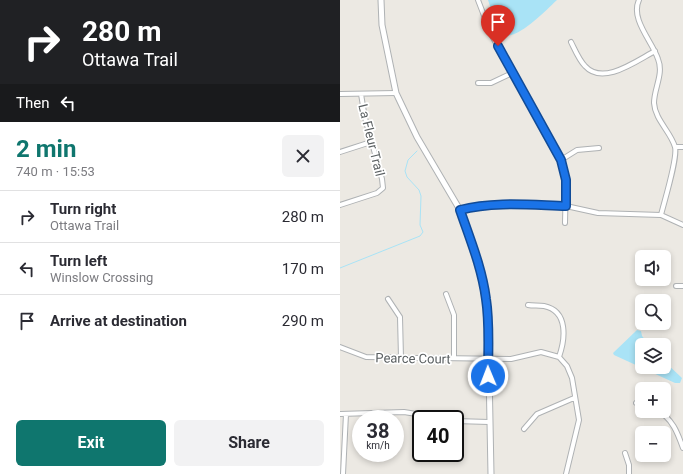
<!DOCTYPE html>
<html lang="en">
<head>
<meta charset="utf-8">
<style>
	body { margin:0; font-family:Roboto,sans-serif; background:#f2f2f3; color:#2b2b33; height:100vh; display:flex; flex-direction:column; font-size:15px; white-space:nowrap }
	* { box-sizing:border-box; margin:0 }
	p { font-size:13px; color:#7c7c81 }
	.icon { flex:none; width:22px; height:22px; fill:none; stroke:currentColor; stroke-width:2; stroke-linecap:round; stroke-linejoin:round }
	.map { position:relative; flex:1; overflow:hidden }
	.details { display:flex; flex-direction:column; background:#fff; width:340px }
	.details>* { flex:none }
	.top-card { background:#202124; color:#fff; overflow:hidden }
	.controls { position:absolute; left:295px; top:250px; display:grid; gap:8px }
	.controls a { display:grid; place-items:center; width:36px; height:36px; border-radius:6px; background:#fff; box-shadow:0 2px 6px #0003; font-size:20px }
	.speed { position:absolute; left:12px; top:410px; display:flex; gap:8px; font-size:20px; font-weight:700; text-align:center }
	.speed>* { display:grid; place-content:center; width:52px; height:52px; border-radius:50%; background:#fff; box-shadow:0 2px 6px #0003; line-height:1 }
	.speed small { font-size:10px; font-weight:400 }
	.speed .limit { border:2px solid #111; border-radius:6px; background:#fff; color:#111 }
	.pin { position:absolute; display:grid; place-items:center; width:34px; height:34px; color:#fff; margin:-41px -17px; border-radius:50% 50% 50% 0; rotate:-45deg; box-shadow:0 0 4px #0007 }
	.pin .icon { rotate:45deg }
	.me { position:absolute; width:44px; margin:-22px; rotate:359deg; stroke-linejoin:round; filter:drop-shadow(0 0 3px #0008) }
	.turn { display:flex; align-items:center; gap:14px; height:84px; padding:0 16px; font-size:18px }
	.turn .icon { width:52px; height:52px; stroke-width:2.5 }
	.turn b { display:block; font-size:28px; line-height:34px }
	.then { display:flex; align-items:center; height:38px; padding:0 16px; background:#0003; gap:8px; font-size:15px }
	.round { display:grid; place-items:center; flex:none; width:42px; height:42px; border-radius:6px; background:#f2f2f3 }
	.headline { display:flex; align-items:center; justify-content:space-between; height:68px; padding:0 16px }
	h1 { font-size:24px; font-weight:700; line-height:30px; color:#0f766e }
	.action { display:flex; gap:8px; margin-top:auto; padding:8px 16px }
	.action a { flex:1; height:46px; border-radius:6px; background:#0f766e; color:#fff; font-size:16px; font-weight:700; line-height:46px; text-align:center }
	.action a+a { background:#f2f2f3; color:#2b2b33 }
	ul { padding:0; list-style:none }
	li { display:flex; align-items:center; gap:12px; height:52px; padding:0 16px; border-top:1px solid #e1e1e2 }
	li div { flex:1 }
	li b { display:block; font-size:15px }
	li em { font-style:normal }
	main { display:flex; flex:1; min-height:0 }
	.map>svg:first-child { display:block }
</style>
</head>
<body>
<main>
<section class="details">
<div class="top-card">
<div class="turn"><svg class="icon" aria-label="right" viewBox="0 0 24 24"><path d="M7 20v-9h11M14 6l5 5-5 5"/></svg><div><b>280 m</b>Ottawa Trail</div></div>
<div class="then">Then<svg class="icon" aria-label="left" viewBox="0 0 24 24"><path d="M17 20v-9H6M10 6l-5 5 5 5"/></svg></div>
</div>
<div class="headline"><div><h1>2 min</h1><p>740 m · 15:53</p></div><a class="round"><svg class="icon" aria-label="close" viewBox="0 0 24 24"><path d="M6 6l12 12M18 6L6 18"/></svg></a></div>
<ul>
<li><svg class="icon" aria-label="right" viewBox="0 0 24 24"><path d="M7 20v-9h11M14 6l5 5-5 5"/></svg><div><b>Turn right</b><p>Ottawa Trail</p></div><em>280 m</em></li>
<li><svg class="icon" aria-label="left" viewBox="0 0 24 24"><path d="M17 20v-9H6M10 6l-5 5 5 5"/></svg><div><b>Turn left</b><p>Winslow Crossing</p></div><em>170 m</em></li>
<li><svg class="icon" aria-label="arrive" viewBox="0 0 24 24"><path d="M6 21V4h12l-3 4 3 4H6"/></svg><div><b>Arrive at destination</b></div><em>290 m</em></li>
</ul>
<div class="action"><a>Exit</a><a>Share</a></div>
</section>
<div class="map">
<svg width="343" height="474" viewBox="0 0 343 474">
	<rect width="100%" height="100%" fill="#ece9e3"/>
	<!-- water -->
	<path fill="#a9e3f6" d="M148,0H217C205,11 183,35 166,36L153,15Z
		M297,330L301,331L302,336L310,345H302V367H324V361L342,378L340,383H335L274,355L273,353Z"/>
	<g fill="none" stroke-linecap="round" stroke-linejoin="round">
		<!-- stream -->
		<path stroke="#a9e3f6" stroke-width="1" d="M0,268L80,236L83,232L80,225L81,196L79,190L67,177L65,171L68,160L77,151"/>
		<defs>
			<path id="minor" d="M138,0L151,34L221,160L226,180L225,223
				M299,0C290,19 312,41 318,59C324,74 314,88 314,103C315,120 331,132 335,147C338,158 324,202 321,215
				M231,42C235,50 239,60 245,66C263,86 296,61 315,51
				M138,83H151L172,73
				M0,94L56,93
				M335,147H343
				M0,152L31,142
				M221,160L237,150L259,148
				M0,205L37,193L43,188L42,179L25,118L21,94
				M120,210L133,206L158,205L226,206L258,213L321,215L343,225
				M336,286H343
				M106,294L114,315V358
				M48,299L60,317L61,358
				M188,305C193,306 199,305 204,306C229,311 225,340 219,357
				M0,347L26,357L171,359L201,352L219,357L227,366L232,378L239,420L226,474
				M296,403L302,405
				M317,411C332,417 338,434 343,448
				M0,414L64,412L107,419
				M115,421L149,422
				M184,429L197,414L234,398
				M285,453L289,465V474
				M3,474L6,414"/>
			<path id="tertiary" d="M41,0L42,25L56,93L77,137L120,210L140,267L148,318L151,474"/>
		</defs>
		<!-- minor casing -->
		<use href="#minor" stroke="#afb2b4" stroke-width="6"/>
		<!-- tertiary casing -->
		<use href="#tertiary" stroke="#afb2b4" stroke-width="7"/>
		<!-- minor -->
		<use href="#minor" stroke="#fff" stroke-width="4"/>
		<!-- tertiary -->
		<use href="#tertiary" stroke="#fff" stroke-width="5"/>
	</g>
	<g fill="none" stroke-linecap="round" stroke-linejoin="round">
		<defs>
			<path id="route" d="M148,376C148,351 150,325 146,299C142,268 130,239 120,210C154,201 191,205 226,206V180L221,160L158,46"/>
		</defs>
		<!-- route casing -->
		<use href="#route" stroke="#114b97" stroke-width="10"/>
		<!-- route -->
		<use href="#route" stroke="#1a73e8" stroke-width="7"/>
	</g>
	<g text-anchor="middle" stroke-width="3.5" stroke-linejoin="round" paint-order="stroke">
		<!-- street labels -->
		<g font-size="13" fill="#5b6062" stroke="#fff">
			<text transform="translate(32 140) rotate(76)" y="5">La Fleur Trail</text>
			<text transform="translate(73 358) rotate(1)" y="5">Pearce Court</text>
		</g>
	</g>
</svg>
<div class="controls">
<a><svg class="icon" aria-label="sound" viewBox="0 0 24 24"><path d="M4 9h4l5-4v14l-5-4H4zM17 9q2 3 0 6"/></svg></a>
<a><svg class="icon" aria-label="search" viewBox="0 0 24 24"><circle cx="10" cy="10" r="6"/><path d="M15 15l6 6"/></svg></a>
<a><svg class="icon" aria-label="layers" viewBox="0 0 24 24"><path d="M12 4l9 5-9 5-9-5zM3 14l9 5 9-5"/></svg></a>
<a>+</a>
<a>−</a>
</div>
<div class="speed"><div>38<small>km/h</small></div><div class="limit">40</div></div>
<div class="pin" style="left:158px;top:46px;background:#d93025"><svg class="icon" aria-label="arrive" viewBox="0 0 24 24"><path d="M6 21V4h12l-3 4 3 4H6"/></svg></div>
<svg class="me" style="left:148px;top:376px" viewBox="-20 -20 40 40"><circle r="17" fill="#1a73e8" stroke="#fff" stroke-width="3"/><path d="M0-11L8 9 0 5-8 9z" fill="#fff"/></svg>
</div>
</main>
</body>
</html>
